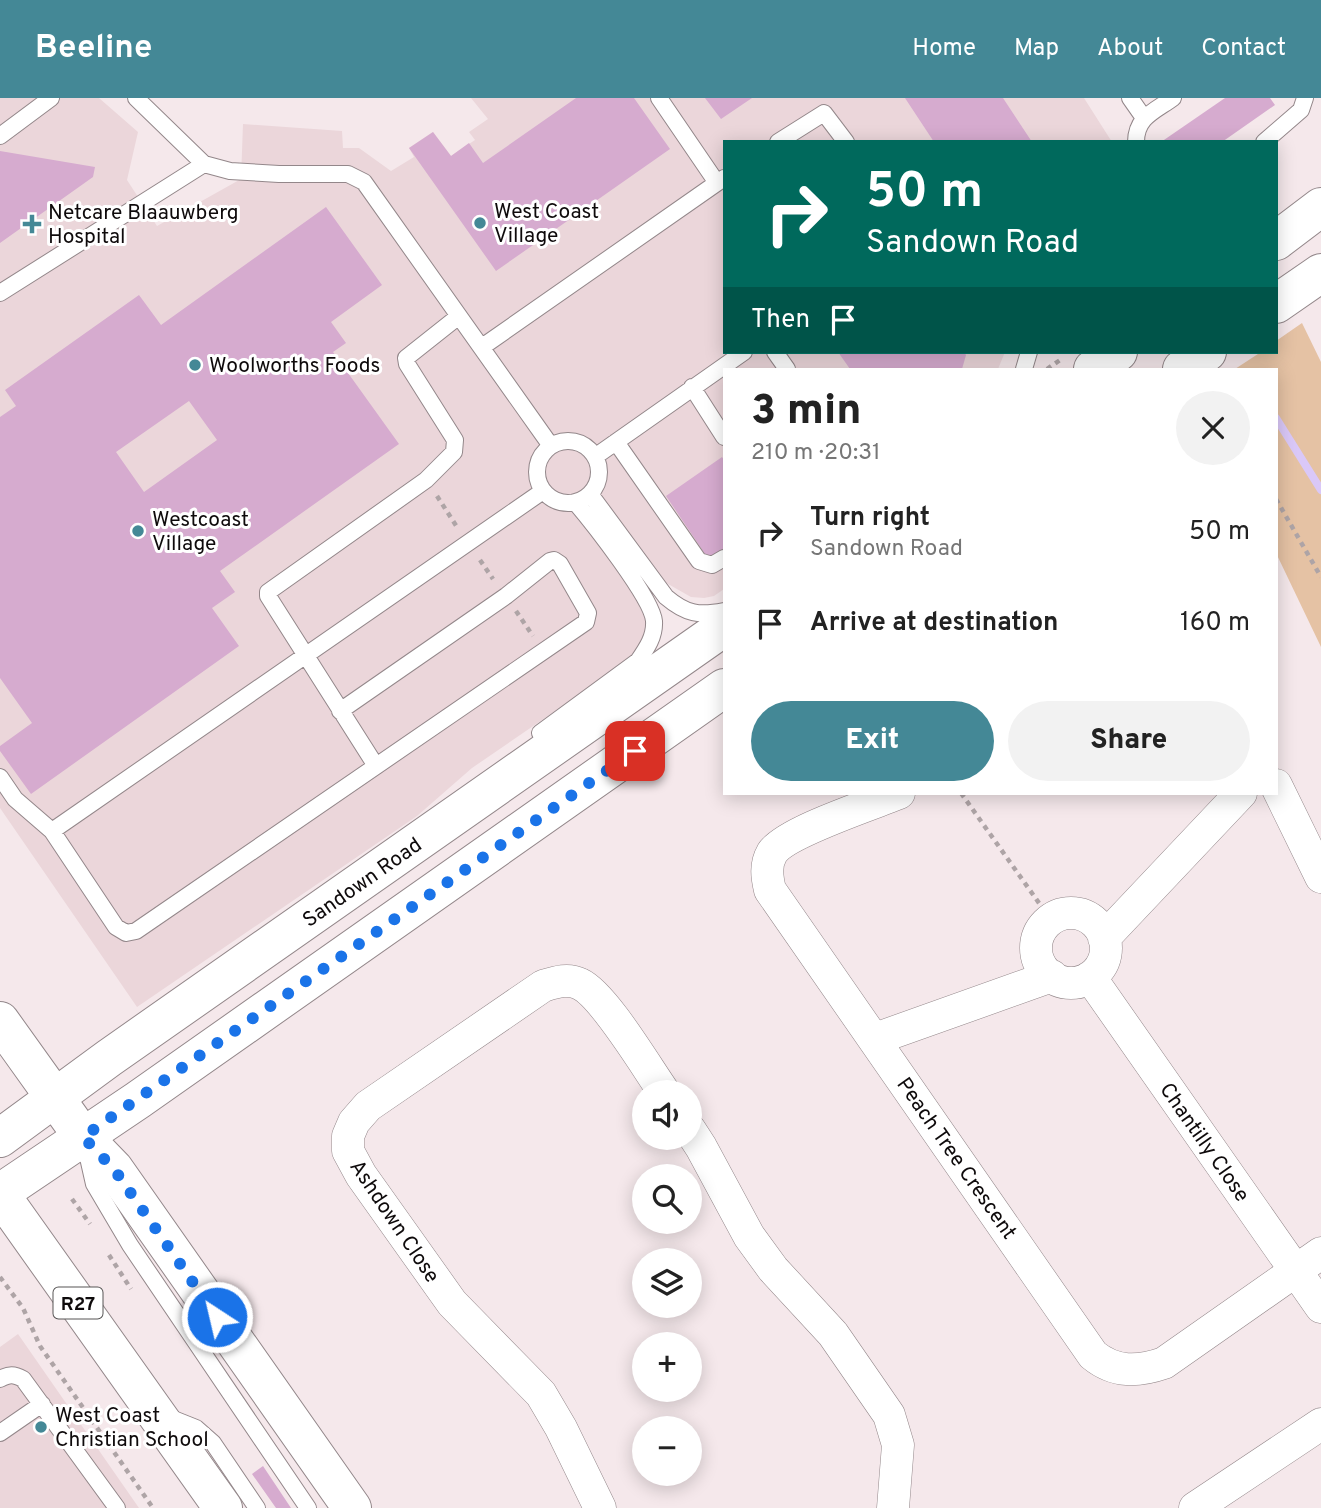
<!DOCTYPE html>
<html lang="en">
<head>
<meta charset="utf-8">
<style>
	body { margin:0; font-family:Overpass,sans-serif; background:#f2f2f2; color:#222; height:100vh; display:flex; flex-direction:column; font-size:26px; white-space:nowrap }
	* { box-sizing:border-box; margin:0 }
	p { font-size:23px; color:#767676 }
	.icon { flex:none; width:38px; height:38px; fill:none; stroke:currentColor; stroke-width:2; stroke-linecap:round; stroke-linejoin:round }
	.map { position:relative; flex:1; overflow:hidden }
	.details { position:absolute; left:723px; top:270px; width:555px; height:427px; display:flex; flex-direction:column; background:#fff; border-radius:0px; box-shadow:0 4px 18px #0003 }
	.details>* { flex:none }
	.banner { position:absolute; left:723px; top:42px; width:555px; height:214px; border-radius:0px; box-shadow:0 4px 18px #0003; background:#00695c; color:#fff; overflow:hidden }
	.buttons { position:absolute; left:632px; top:982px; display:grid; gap:14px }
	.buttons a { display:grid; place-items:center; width:70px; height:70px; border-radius:50%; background:#fff; box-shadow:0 4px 18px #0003; font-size:35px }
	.pin { position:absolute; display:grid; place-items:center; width:60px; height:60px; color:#fff; margin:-30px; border-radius:14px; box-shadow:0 4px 10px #0006 }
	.me { position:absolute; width:77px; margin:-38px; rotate:325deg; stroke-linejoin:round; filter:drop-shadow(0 0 5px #0008) }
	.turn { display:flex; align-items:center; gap:24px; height:147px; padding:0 28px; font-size:32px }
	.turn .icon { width:91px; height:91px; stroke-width:2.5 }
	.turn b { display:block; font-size:49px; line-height:60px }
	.then { display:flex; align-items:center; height:66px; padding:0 28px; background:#0003; gap:14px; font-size:26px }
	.round { display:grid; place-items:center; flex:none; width:74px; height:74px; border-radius:37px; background:#f2f2f2 }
	.overview { display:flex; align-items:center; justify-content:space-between; height:119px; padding:0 28px }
	h1 { font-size:42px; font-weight:800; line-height:52px }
	.cta { display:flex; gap:14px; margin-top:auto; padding:14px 28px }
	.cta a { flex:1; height:80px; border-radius:42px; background:#448896; color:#fff; font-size:28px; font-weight:800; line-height:80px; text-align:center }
	.cta a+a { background:#f2f2f2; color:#222 }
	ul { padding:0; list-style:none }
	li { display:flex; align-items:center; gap:21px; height:91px; padding:0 28px }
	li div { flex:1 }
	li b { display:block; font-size:26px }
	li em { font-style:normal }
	header { display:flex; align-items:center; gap:42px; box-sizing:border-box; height:98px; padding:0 35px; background:#448896; color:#fff }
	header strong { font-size:33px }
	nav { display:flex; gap:38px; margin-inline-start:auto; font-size:24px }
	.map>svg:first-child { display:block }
</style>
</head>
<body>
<header>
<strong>Beeline</strong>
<nav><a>Home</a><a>Map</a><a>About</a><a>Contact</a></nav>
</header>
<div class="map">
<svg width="1321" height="1410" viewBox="0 0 1321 1410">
	<rect width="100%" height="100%" fill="#f5e8eb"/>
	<!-- built -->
	<path fill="#ebd6da" d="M0,0H99L138,34L127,82L157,128L241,81L243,26L342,33L343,50H359L391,73L414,59L409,50L433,34L451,58L475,42L469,34L488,21L471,0H1084L1112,44H724V254H1005L998,271H724V491L714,498L704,500L691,499L661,482L636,501L647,525V540L631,561L472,670L417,718L137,909L0,710Z
		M18,1236L139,1410H0V1249Z"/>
	<!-- green -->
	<path fill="#e5c2a4" d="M1302,225L1321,264V549L1276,455V271H1235L1261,254H1276V243Z"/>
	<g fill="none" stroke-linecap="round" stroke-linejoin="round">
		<!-- stream -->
		<path stroke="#dac8f8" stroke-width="8" d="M1276,320L1321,392"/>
	</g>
	<!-- building -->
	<path fill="#d6abcf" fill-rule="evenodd" d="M576,0H634L670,51L496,173L409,50L433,34L451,58L469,45L483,65Z
		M705,0H752L721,21Z
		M905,0H1003L1032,44H934Z
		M1225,0H1270L1275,7L1222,44H1161Z
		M0,53L95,69L93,79L0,145Z
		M326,109L382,187L331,224L346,245L333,254L399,346L220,473L235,494L212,510L239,548L31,696L0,653V648L32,625L0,580V319L16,308L5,292L139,197L161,227ZM189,303L217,342L144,394L116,354Z
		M838,254H964L966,257L962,271H850Z
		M722,359L724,362V454L717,459L705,456L666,398Z
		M263,1368L291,1410H276L252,1376Z"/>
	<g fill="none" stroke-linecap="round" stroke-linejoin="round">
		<defs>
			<path id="lane" d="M136,0L204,66L230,73L279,76H348L364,84L551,348
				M659,0L717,85
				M1130,0L1144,20
				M0,38L51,0
				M778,44L824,15L846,44
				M1136,44C1136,19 1155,13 1173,0
				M1264,44L1301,12L1305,0
				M0,195L204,66
				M482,249L724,80
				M775,254L787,271
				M1024,271L1029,254
				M692,289L724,339
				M537 374a31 31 0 1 1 62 0a31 31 0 1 1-62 0Z
				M616,344L699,463L712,467L724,460
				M596,358L744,254
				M590,396L666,499C686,516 699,518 724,513
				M340,613L506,498L550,463L554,462L560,466L588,515L586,524L136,833L126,835L116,829L52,733L543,393
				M540,635L638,563C647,550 655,538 654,523C652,500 592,424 575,404
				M376,668L268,498V494L426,382L454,354L455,342L407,266L406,260L459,218
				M0,679L15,701L52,733
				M87,1055L94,1086L130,1147L308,1410
				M0,1281C9,1276 14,1276 23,1281L117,1410
				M166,1318L196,1330L213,1345L257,1410
				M0,1335L42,1306"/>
			<path id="street" d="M1276,687L1321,779
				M899,695C873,706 785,734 772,755C765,767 767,779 770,792L1093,1257C1115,1275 1138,1274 1164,1265L1321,1155
				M1036 850a35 35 0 1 1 70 0a35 35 0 1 1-70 0Z
				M1104,840L1241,695
				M1090,879L1321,1209
				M875,941L1052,878
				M690,1032L701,1049L749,1138L773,1171L833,1236L889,1317L898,1347L893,1410
				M600,1410L561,1330L541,1296L452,1205L361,1077L348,1053V1038L354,1024L368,1008L543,888C556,884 568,880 580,886C604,897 647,970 664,994
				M1195,1410L1321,1326"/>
			<path id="secondary" d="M1276,143L1321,109
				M1276,206L1321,175
				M1093,271L1118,254
				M1182,271L1207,254
				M0,1040L109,960L724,529
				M0,1095L138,1002L724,590"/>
			<path id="primary" d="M0,923L83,1039L114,1071L352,1410
				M0,1096L223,1410"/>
		</defs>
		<!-- lane casing -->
		<use href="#lane" stroke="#93878a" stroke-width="18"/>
		<!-- street casing -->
		<use href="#street" stroke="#93878a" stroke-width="33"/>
		<!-- secondary casing -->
		<use href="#secondary" stroke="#93878a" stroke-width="40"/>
		<!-- primary casing -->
		<use href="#primary" stroke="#93878a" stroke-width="40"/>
		<!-- path -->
		<path stroke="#aea4a6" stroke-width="4.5" stroke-dasharray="5 5" stroke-linecap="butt" d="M1047,271L1063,260
			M437,398L457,429
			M1276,401L1321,479
			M480,462L493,481
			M516,513L533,538
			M961,695L1051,822
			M72,1101L90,1126
			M109,1157L131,1191
			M0,1179L23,1210L40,1248L153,1410"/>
		<!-- lane -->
		<use href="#lane" stroke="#fff" stroke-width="16"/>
		<!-- street -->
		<use href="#street" stroke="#fff" stroke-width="32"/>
		<!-- secondary -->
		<use href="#secondary" stroke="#fff" stroke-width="38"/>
		<!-- primary -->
		<use href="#primary" stroke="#fff" stroke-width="38"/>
	</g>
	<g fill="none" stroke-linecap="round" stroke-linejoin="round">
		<!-- route -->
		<path stroke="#1a73e8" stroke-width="12" stroke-dasharray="0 21.6" d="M217,1219L114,1071L83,1039L635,653"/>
	</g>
	<!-- markers -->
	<g fill="#448896" stroke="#fff" stroke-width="2.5">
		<circle cx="480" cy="125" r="7"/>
		<path d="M28.5 115.5h7v7h7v7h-7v7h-7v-7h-7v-7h7z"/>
		<circle cx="195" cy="267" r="7"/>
		<circle cx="138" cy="433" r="7"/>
		<circle cx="41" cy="1329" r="7"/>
	</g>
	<g text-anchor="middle" stroke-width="6" stroke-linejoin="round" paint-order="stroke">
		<!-- shield labels -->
		<rect fill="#fff" stroke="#565454" stroke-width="2" x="53.5" y="1189.5" width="49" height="31" rx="5"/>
		<g font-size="19" font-weight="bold" fill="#0e0a0b">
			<text x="78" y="1212">R27</text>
		</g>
		<!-- poi labels -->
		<g font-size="21" fill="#0e0a0b" stroke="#fff" text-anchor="start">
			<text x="494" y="120">West Coast<tspan x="494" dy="24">Village</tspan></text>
			<text x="48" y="121">Netcare Blaauwberg<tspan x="48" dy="24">Hospital</tspan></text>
			<text x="209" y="274">Woolworths Foods</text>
			<text x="152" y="428">Westcoast<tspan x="152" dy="24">Village</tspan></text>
			<text x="55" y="1324">West Coast<tspan x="55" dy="24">Christian School</tspan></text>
		</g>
		<!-- street labels -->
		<g font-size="21" fill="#0e0a0b" stroke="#fff">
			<text transform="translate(362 784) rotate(-35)" y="7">Sandown Road</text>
			<text transform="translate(1205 1044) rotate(55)" y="7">Chantilly Close</text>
			<text transform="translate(957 1060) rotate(55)" y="7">Peach Tree Crescent</text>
			<text transform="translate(395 1123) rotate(56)" y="7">Ashdown Close</text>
		</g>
	</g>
</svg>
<div class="buttons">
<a><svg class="icon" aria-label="sound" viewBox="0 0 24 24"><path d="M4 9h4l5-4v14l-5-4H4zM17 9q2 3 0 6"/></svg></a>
<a><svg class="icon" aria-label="search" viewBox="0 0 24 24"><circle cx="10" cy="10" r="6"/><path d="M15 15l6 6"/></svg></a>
<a><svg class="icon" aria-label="layers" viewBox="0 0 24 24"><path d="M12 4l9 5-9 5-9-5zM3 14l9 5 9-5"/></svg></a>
<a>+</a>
<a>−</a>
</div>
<div class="pin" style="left:635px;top:653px;background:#d93025"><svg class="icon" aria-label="arrive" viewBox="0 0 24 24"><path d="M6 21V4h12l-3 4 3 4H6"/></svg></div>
<svg class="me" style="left:217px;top:1219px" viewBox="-20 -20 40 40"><circle r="17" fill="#1a73e8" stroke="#fff" stroke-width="3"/><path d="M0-11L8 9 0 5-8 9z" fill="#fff"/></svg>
<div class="banner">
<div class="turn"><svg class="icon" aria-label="right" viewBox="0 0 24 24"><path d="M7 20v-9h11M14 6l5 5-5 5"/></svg><div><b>50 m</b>Sandown Road</div></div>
<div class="then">Then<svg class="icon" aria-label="arrive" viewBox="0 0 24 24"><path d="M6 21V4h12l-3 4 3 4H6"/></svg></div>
</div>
<section class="details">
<div class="overview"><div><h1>3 min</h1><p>210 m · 20:31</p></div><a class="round"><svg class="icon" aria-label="close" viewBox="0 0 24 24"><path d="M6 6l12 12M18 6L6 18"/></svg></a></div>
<ul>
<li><svg class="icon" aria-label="right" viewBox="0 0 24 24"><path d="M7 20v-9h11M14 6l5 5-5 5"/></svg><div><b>Turn right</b><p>Sandown Road</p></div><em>50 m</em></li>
<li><svg class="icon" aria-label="arrive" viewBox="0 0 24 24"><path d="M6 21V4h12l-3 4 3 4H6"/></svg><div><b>Arrive at destination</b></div><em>160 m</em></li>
</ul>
<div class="cta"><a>Exit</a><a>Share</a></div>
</section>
</div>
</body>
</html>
